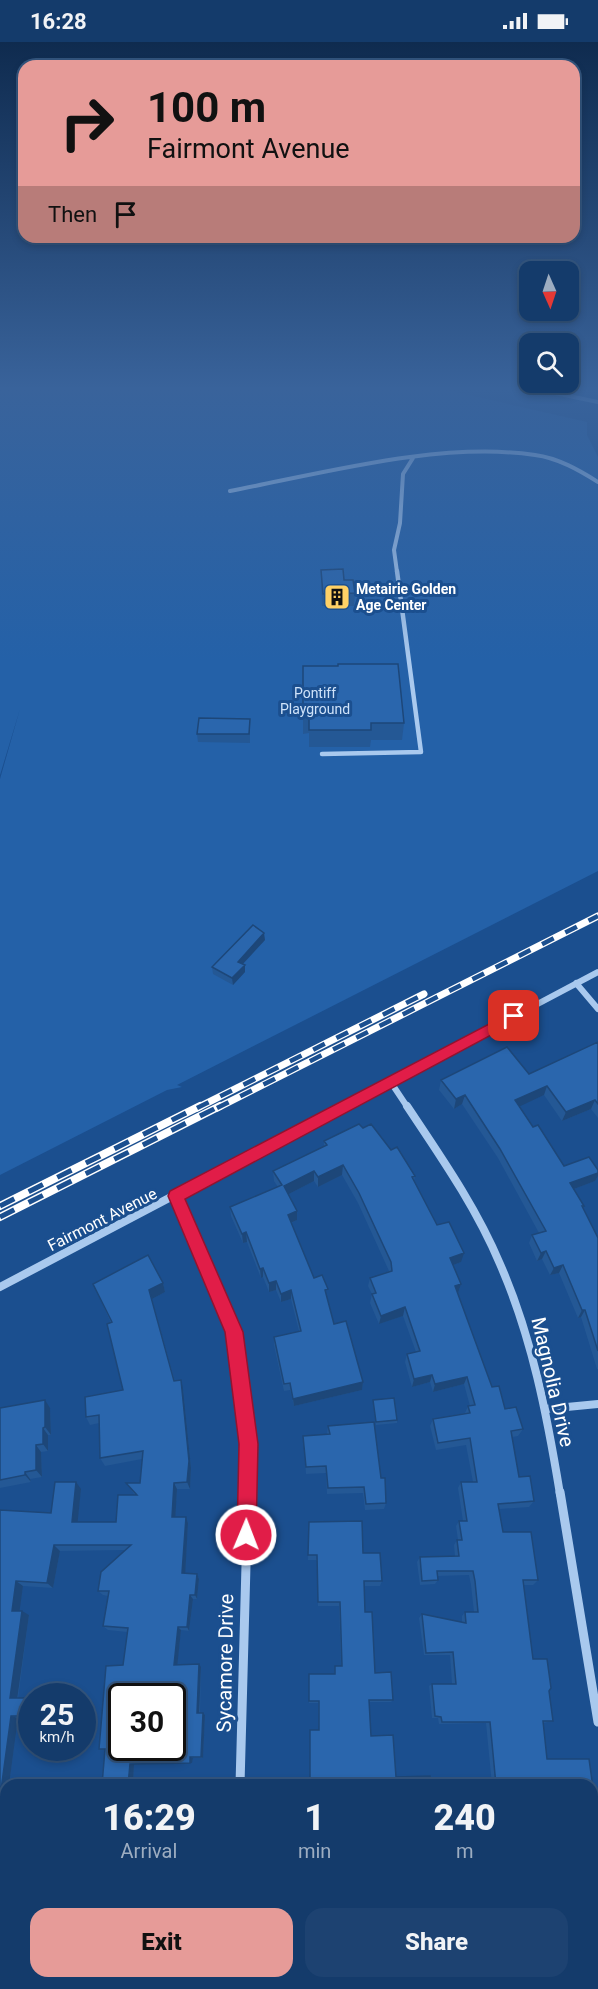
<!DOCTYPE html>
<html lang="en">
<head>
<meta charset="utf-8">
<style>
	body { margin:0; font-family:Roboto,sans-serif; background:#1d4271; color:#f1f3f6; height:100vh; display:flex; flex-direction:column; font-size:22px; white-space:nowrap }
	* { box-sizing:border-box; margin:0 }
	p { font-size:20px; color:#9dadc1 }
	.icon { flex:none; width:33px; height:33px; fill:none; stroke:currentColor; stroke-width:2; stroke-linecap:round; stroke-linejoin:round }
	.map { position:relative; flex:1; overflow:hidden }
	.side { position:absolute; left:0px; top:1737px; width:598px; height:210px; display:flex; flex-direction:column; background:#143b6b; border-radius:18px 18px 0 0; box-shadow:0 3px 9px #0003,0 0 0 2px #33557e }
	.side>* { flex:none }
	.top-card { position:absolute; left:18px; top:18px; width:562px; height:183px; border-radius:18px; box-shadow:0 3px 9px #0003,0 0 0 2px #33557e; background:#e69b98; color:#111; overflow:hidden }
	.needle { width:39px; rotate:177deg }
	.buttons { position:absolute; left:519px; top:219px; display:grid; gap:12px }
	.buttons a { display:grid; place-items:center; width:60px; height:60px; border-radius:12px; background:#143b6b; box-shadow:0 3px 9px #0003,0 0 0 2px #33557e; font-size:30px }
	.speed { position:absolute; left:18px; top:1641px; display:flex; gap:12px; font-size:30px; font-weight:700; text-align:center }
	.speed>* { display:grid; place-content:center; width:78px; height:78px; border-radius:50%; background:#143b6b; box-shadow:0 3px 9px #0003,0 0 0 2px #33557e; line-height:1 }
	.speed small { font-size:15px; font-weight:400 }
	.speed .limit { border:3px solid #111; border-radius:9px; background:#fff; color:#111 }
	.pin { position:absolute; display:grid; place-items:center; width:51px; height:51px; color:#fff; margin:-26px; border-radius:12px; box-shadow:0 3px 9px #0006 }
	.me { position:absolute; width:66px; margin:-33px; rotate:1deg; stroke-linejoin:round; filter:drop-shadow(0 0 4px #0008) }
	.turn { display:flex; align-items:center; gap:21px; height:126px; padding:0 30px; font-size:27px }
	.turn .icon { width:78px; height:78px; stroke-width:2.5 }
	.turn b { display:block; font-size:42px; line-height:51px }
	.then { display:flex; align-items:center; height:57px; padding:0 30px; background:#0003; gap:12px; font-size:22px }
	.eta { display:flex; justify-content:space-evenly; align-items:center; height:102px; text-align:center }
	.eta b { font-size:36px; font-weight:800; line-height:42px }
	.button { display:flex; gap:12px; margin-top:auto; padding:12px 30px }
	.button a { flex:1; height:69px; border-radius:18px; background:#e69b98; color:#111; font-size:24px; font-weight:800; line-height:69px; text-align:center }
	.button a+a { background:#1d4271; color:#f1f3f6 }
	.status { display:flex; justify-content:space-between; align-items:center; height:42px; padding:0 30px; background:#143b6b; direction:ltr }
	.status svg { height:16px; fill:currentColor }
	.map>svg:first-child { display:block }
</style>
</head>
<body>
<div class="status"><b>16:28</b><svg viewBox="0 0 49 12"><path d="M0 12V9h3v3zM5 12V6h3v6zM10 12V3h3v9zM15 12V0h3v12zM26 1h20v11H26zM47 4h2v5h-2z"/></svg></div>
<div class="map">
<svg width="598" height="1947" viewBox="0 0 598 1947">
	<rect width="100%" height="100%" fill="#1b4f8f"/>
	<!-- green -->
	<path fill="#2461a8" d="M0,347H443L587,380V393L598,415V829L177,1043L182,1045L167,1048L0,1133V737L20,667L0,733Z"/>
	<g fill="none" stroke-linecap="round" stroke-linejoin="round">
		<!-- minor-far4 -->
		<path stroke="#a9c9ee" stroke-width="4" d="M536,347L598,360
			M230,449C323,431 441,399 535,413C558,416 579,428 598,440
			M397,530L394,508L400,481L403,432L413,416"/>
		<!-- minor-far3 -->
		<path stroke="#a9c9ee" stroke-width="4.5" d="M322,712L421,710L397,529"/>
		<!-- minor-far2 -->
		<path stroke="#a9c9ee" stroke-width="6" d="M576,941L598,967
			M390,1039L408,1066
			M341,1066L598,930"/>
		<!-- minor-far1 -->
		<path stroke="#a9c9ee" stroke-width="8" d="M407,1064C441,1115 476,1165 500,1222C532,1295 547,1373 560,1452
			M176,1154L234,1290L249,1403L248,1452
			M0,1245L344,1064
			M546,1367L598,1362"/>
		<!-- minor -->
		<path stroke="#a9c9ee" stroke-width="9" d="M560,1450L598,1680
			M240,1743L248,1450
			M236,1941V1947"/>
		<defs>
			<path id="rail-far1" d="M197,1066L424,952
				M217,1066L598,874"/>
			<path id="rail" d="M0,1164L200,1064
				M0,1175L220,1064"/>
		</defs>
		<!-- rail-far1 casing -->
		<use href="#rail-far1" stroke="#fff" stroke-width="7"/>
		<!-- rail casing -->
		<use href="#rail" stroke="#fff" stroke-width="8"/>
		<!-- rail-far1 -->
		<use href="#rail-far1" stroke="#1b4f8f" stroke-width="4.5" stroke-dasharray="13" stroke-linecap="butt"/>
		<!-- rail -->
		<use href="#rail" stroke="#1b4f8f" stroke-width="5" stroke-dasharray="16" stroke-linecap="butt"/>
	</g>
	<!-- wall -->
	<path fill="#245895" d="M466,347H484L483,350Z
		M321,528L344,538L355,551L354,564H322Z
		M303,624L404,681L402,698H371L370,705H309V691L303,692Z
		M250,677V701L198,700L197,692Z
		M265,898L243,922L245,930L233,943L213,932L212,925Z
		M598,1000V1076L591,1067L562,1079L544,1053L519,1064L533,1085L564,1124L598,1128V1134L595,1139L574,1147L583,1166L598,1196V1327H597L581,1275L578,1276L559,1231L550,1233L542,1217L537,1219L529,1201L532,1193L539,1191L498,1116L462,1062L454,1067L439,1048L441,1038L529,1032Z
		M324,1099L391,1108L415,1134L414,1139L437,1183L461,1220L453,1223L461,1242L458,1251L492,1345L505,1367L523,1387L518,1394L512,1395L519,1435L534,1459L529,1465L499,1467L503,1490L538,1538L533,1543H524L533,1617L549,1649L553,1679L543,1681L547,1717L592,1743H492L486,1681L439,1682L438,1676H432L429,1644L432,1642H452L450,1613H424L419,1576L422,1572L462,1580V1574L465,1570H474L471,1543L469,1533L437,1534L438,1538L435,1542L420,1543L417,1520L420,1515L455,1514L454,1503L457,1498H458L456,1484L459,1479H463L458,1446L461,1440H473L466,1403L436,1408L430,1384L433,1377L465,1371L468,1364H470L464,1342L433,1350L430,1340L412,1345L405,1320L407,1312L416,1310L403,1274L379,1282L370,1261L372,1252L368,1244L370,1236L389,1229L358,1161L342,1133L318,1145L314,1139L289,1152L297,1169V1178L291,1181L314,1236L327,1255L334,1282L363,1340L362,1348L294,1364L290,1348L284,1349L274,1303V1295L299,1289L291,1257L281,1260L276,1248L269,1250L263,1235L261,1236L247,1200L243,1201L231,1174L230,1165L278,1145L274,1139L273,1129L324,1105Z
		M163,1241L165,1250L152,1257L175,1339L183,1347L191,1426L190,1447H177L175,1475H186L188,1481L185,1531L197,1532L199,1537L197,1557H193L189,1589L181,1588L177,1622L201,1625L200,1671L205,1673L203,1716H193L192,1721L134,1722L133,1743L105,1708L99,1707L123,1623L127,1590L108,1588L103,1584L108,1554L103,1553L98,1549L125,1508L60,1509L53,1546L23,1544L19,1569L29,1573L18,1656H32V1676H18L9,1743H6V1872L2,1874L0,1468L51,1471L81,1447L77,1480H116L135,1453L126,1441H140L142,1417L105,1424L100,1416L99,1381L90,1383L86,1375L123,1348L111,1281L93,1242Z
		M373,1358L397,1378V1381L376,1383L373,1361Z
		M0,1366H50L51,1393H48V1409L41,1410L42,1435L30,1437L31,1440L0,1446Z
		M328,1384L381,1436L386,1461L384,1467L365,1468L363,1451L327,1452L326,1431L306,1432L303,1394L327,1392Z
		M309,1480L363,1511L382,1539L380,1544H364L365,1570L375,1631L393,1658L391,1660H369L309,1743L319,1688L318,1661H309V1632H334L335,1624H341L339,1564H318L317,1518H308Z
		M592,1869L596,1871L598,1882V1944H588L587,1947H482L481,1941H592Z
		M0,1927H6V1941H27L26,1947H0Z"/>
	<!-- shaded-wall -->
	<path fill="#1d4779" d="M264,891L265,898L239,926L238,920Z
		M245,923V930L233,943L232,936Z
		M547,1044L544,1053L512,1068L515,1058Z
		M465,1053L462,1062L454,1067L456,1057Z
		M595,1058L591,1067L562,1079L566,1070Z
		M343,1123L342,1133L318,1145V1135Z
		M314,1129V1139L285,1154L284,1144Z
		M598,1131V1134L595,1139L566,1150L570,1141Z
		M297,1169V1178L288,1182V1173Z
		M246,1190L247,1200L243,1201L242,1192Z
		M546,1209L542,1217L537,1219L541,1211Z
		M464,1211L461,1220L448,1225L450,1216Z
		M563,1223L559,1231L550,1233L554,1226Z
		M263,1226V1235L261,1236L260,1227Z
		M276,1239V1248L269,1250V1241Z
		M163,1241L165,1250L152,1257L149,1248Z
		M461,1242L458,1251L453,1252L455,1244Z
		M291,1248V1257L281,1260V1252Z
		M405,1265L403,1274L379,1282L381,1274Z
		M582,1268H585L581,1275L578,1276Z
		M432,1333L430,1340L412,1345L414,1337Z
		M467,1335L464,1342L433,1350L435,1342Z
		M181,1338L183,1347L191,1426L190,1447L187,1440Z
		M363,1340L362,1348L294,1364L293,1357Z
		M45,1358L50,1366L51,1393L45,1385Z
		M43,1386L48,1393V1409L43,1402Z
		M36,1403L41,1410L42,1435L36,1428Z
		M25,1430L30,1437L31,1440L25,1433Z
		M76,1440L81,1447L77,1486L72,1480Z
		M174,1441L177,1447L175,1481L172,1475Z
		M186,1475L188,1481L185,1536L182,1531Z
		M54,1503L60,1509L53,1546L47,1541Z
		M197,1532L199,1537L197,1557L195,1553Z
		M16,1539L23,1544L19,1573L12,1569Z
		M190,1553L193,1557L189,1589L187,1585Z
		M22,1569L29,1573L17,1658L10,1656Z
		M178,1585L181,1588L177,1626L174,1623Z
		M199,1622L201,1625L199,1673L197,1671Z
		M203,1671L205,1673L203,1716L201,1715Z
		M11,1674L18,1676L9,1743H6V1748H1Z
		M190,1715L193,1716L192,1721H190Z
		M130,1722H134L133,1743H128Z
		M6,1788V1828L0,1830Z
		M6,1829V1872L2,1874L0,1890V1858L4,1830Z
		M20,1941H27L26,1947H19Z"/>
	<!-- building -->
	<path fill="#2a66ad" stroke="#1d4779" stroke-width="1.5" fill-rule="evenodd" d="M343,527L344,538H353L355,551L323,552L321,528Z
		M338,622H398L404,681H371V688H309V675H303V624H338Z
		M199,676L250,677L249,692H197Z
		M253,883L264,891L238,920L245,923L232,936L212,925Z
		M598,1000V1062L595,1058L566,1070L547,1044L515,1058L533,1085L538,1083L564,1124L589,1115L598,1128V1131L570,1141L584,1164H582L598,1196V1309L585,1268H582L563,1223L554,1226L546,1209L541,1211L532,1193L546,1189L500,1107L465,1053L456,1057L441,1038L507,1005L529,1032Z
		M359,1082L363,1086L371,1082L391,1108L397,1105L415,1134L412,1135L437,1183L449,1180L464,1211L450,1216L461,1242L455,1244L492,1345L499,1344L505,1367L516,1365L523,1387L511,1389L519,1435L530,1434L534,1459L498,1462L503,1490H531L538,1538H523L533,1617H547L551,1646L549,1649L553,1679H543L547,1717H589L596,1767H592V1743H496L490,1680H442L441,1675L435,1674L432,1642H456L453,1610L426,1611L422,1572L466,1581L465,1570H478L475,1539L473,1529H437L438,1538L422,1539L420,1515L459,1514L457,1498H462L459,1479H467L461,1440H477L470,1396L438,1401L433,1377L470,1371L468,1364L475,1363L467,1335L435,1342L432,1333L414,1337L407,1312L420,1309L405,1265L381,1274L372,1252L376,1251L370,1236L392,1229L391,1220L359,1151L343,1123L318,1135L314,1129L284,1144L297,1169L288,1173L314,1236L322,1233L328,1247L325,1248L334,1282L346,1279L363,1340L293,1357L290,1341L284,1342L274,1295L301,1289L291,1248L281,1252L276,1239L269,1241L263,1226L260,1227L246,1190L242,1192L230,1165L282,1143L273,1129L327,1103L324,1099Z
		M148,1213L163,1241L149,1248L174,1339L181,1338L189,1419L187,1440L174,1441L172,1475H186L182,1531L197,1532L195,1553H190L187,1585H178L174,1623L199,1622L197,1671H203L201,1715H190V1721L130,1722L128,1743H102L105,1707H99L106,1624L123,1623L128,1586L103,1584L109,1549H98L101,1530L131,1503H54L47,1541L16,1539L12,1569H22L10,1656H32V1674H11L1,1748H6V1788L0,1830H4L0,1858V1468L51,1471L55,1440H76L72,1480H116L118,1453H137L126,1441H140L143,1409L100,1416L99,1373L86,1375L85,1355L123,1348L107,1282L112,1280L93,1242ZM122,1654H172V1706H122Z
		M394,1356L397,1378L376,1380L373,1358Z
		M45,1358V1385L43,1386V1402L36,1403V1428L25,1430V1433L0,1438V1366Z
		M374,1380L381,1436H385L386,1461L366,1462L364,1445L328,1446L326,1424L306,1425L303,1394L330,1392L328,1384Z
		M362,1479L363,1511H380L382,1539H364L365,1570H372L375,1631L391,1630L393,1658H369L371,1694L393,1693L396,1735L430,1734L431,1743H310V1688H319V1659H309V1632H335V1624H342L340,1560H318L317,1513H308L309,1480Z
		M592,1871H596L598,1882V1944H588L587,1947H486L485,1941H592Z
		M0,1932H6V1941H20L19,1947H0Z
		M318,1941H395L396,1947H318Z"/>
	<!-- sky -->
	<linearGradient id="sky" x2="0" y2="1"><stop stop-color="#0f2b4f"/><stop offset="0.56" stop-color="#39639b"/><stop offset="1" stop-color="#39639b" stop-opacity="0"/></linearGradient>
	<rect width="598" height="619" fill="url(#sky)"/>
	<!-- route -->
	<path fill="#e11d48" stroke="#92132f" stroke-width="1.5" d="M514,969L521,974L519,978L185,1157L243,1290L258,1402L256,1493L253,1500L246,1503L240,1500L237,1493L239,1402L225,1290L168,1154L170,1149Z"/>
	<!-- icons -->
	<defs>
		<symbol id="building-square" viewBox="-11 -11 22 22"><rect x="-9" y="-9" width="18" height="18" rx="4" fill="#ffd166" stroke="#1b4f8f"/><path d="M-4-6H4V6H1V3H-1V6H-4ZM-2.5-4.3h1.7v1.8h-1.7ZM.8-4.3h1.7v1.8H.8ZM-2.5-1h1.7V.8h-1.7ZM.8-1h1.7V.8H.8Z" fill="#111"/></symbol>
	</defs>
	<g fill-rule="evenodd">
		<use href="#building-square" x="322" y="540" width="30" height="30"/>
	</g>
	<g text-anchor="middle" stroke-width="6" stroke-linejoin="round" paint-order="stroke">
		<!-- far-poi labels -->
		<g font-size="14" font-weight="bold" fill="#fff" stroke="#1b4f8f" text-anchor="start">
			<text x="356" y="552">Metairie Golden<tspan x="356" dy="16">Age Center</tspan></text>
		</g>
		<!-- far-park labels -->
		<g font-size="14" fill="#cfe3fa" stroke="#1b4f8f">
			<text x="315" y="656">Pontiff<tspan x="315" dy="16">Playground</tspan></text>
		</g>
		<!-- street labels -->
		<g font-size="16" fill="#fff" stroke="#1b4f8f">
			<text transform="translate(102 1177) rotate(-27)" y="6">Fairmont Avenue</text>
		</g>
		<!-- near-street labels -->
		<g font-size="20" fill="#fff" stroke="#1b4f8f">
			<text transform="translate(553 1340) rotate(77)" y="7">Magnolia Drive</text>
			<text transform="translate(225 1621) rotate(-89)" y="7">Sycamore Drive</text>
		</g>
	</g>
</svg>
<div class="buttons">
<a><svg class="needle" viewBox="-14 -14 28 28"><path d="M0-13l5 13h-10z" fill="#e53935"/><path d="M0 13l5-13h-10z" fill="#9dadc1"/></svg></a>
<a><svg class="icon" aria-label="search" viewBox="0 0 24 24"><circle cx="10" cy="10" r="6"/><path d="M15 15l6 6"/></svg></a>
</div>
<div class="speed"><div>25<small>km/h</small></div><div class="limit">30</div></div>
<div class="pin" style="left:514px;top:974px;background:#d93025"><svg class="icon" aria-label="arrive" viewBox="0 0 24 24"><path d="M6 21V4h12l-3 4 3 4H6"/></svg></div>
<svg class="me" style="left:246px;top:1493px" viewBox="-20 -20 40 40"><circle r="17" fill="#e11d48" stroke="#fff" stroke-width="3"/><path d="M0-11L8 9 0 5-8 9z" fill="#fff"/></svg>
<div class="top-card">
<div class="turn"><svg class="icon" aria-label="right" viewBox="0 0 24 24"><path d="M7 20v-9h11M14 6l5 5-5 5"/></svg><div><b>100 m</b>Fairmont Avenue</div></div>
<div class="then">Then<svg class="icon" aria-label="arrive" viewBox="0 0 24 24"><path d="M6 21V4h12l-3 4 3 4H6"/></svg></div>
</div>
<section class="side">
<div class="eta">
<div><b>16:29</b><p>Arrival</p></div>
<div><b>1</b><p>min</p></div>
<div><b>240</b><p>m</p></div>
</div>
<div class="button"><a>Exit</a><a>Share</a></div>
</section>
</div>
</body>
</html>
